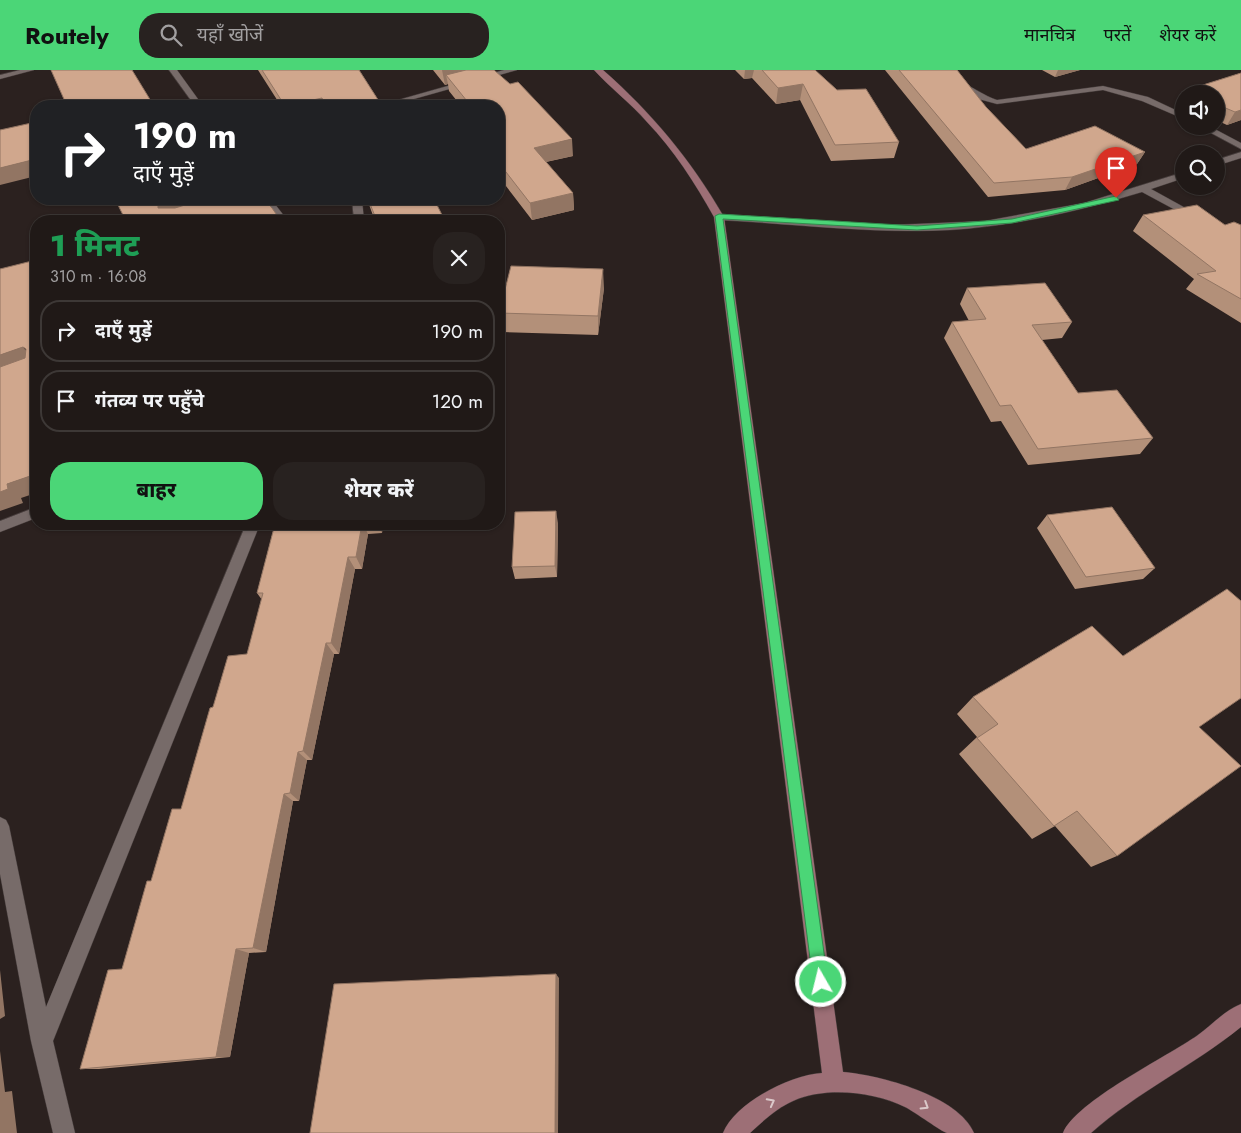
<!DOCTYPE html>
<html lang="hi">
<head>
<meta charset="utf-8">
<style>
	body { margin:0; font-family:Jost,"Noto Sans Devanagari",sans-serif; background:#282220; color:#f1f3f6; height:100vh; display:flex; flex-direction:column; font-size:19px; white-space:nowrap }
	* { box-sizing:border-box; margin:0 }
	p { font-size:16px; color:#a2a0a1 }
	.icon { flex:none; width:28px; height:28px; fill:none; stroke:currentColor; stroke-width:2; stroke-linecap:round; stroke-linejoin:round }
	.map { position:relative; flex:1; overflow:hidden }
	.details { position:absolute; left:30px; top:145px; width:475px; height:315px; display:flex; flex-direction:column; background:#201917; border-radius:20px; box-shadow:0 1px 4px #0004,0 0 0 1px #3d3836 }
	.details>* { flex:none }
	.top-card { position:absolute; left:30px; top:30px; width:475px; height:105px; border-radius:20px; box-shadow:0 1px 4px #0004,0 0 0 1px #3d3836; background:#202124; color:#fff; overflow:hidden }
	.buttons { position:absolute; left:1175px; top:15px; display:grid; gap:10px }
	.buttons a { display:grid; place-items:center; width:50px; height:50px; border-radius:50%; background:#201917; box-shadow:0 1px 4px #0004,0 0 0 1px #3d3836; font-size:25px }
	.pin { position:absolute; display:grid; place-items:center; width:42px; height:42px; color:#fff; margin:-51px -21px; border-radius:50% 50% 50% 0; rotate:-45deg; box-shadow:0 0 5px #0007 }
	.pin .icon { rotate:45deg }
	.me { position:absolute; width:55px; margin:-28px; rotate:352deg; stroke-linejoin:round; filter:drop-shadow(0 0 4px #0008) }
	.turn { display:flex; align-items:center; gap:18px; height:105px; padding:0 20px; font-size:22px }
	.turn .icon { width:65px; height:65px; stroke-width:2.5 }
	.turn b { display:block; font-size:35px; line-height:42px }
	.round { display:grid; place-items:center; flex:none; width:52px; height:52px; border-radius:20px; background:#282220 }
	.head { display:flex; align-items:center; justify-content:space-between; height:85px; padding:0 20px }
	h1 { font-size:30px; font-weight:800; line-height:38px; color:#1e9e55 }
	.cta { display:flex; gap:10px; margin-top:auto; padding:10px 20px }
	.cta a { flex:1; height:58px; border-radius:20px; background:#4bd677; color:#111; font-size:20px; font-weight:800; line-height:58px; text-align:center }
	.cta a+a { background:#282220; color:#f1f3f6 }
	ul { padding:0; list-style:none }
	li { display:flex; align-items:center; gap:15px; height:62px; margin:0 10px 8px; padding:0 10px; border:2px solid #3d3836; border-radius:20px }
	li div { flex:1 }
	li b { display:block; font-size:19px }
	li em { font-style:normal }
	header { display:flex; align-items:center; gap:30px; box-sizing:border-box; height:70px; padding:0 25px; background:#4bd677; color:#111 }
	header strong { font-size:24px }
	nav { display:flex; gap:28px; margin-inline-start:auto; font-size:18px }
	.search { width:350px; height:45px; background:#282220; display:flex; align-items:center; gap:12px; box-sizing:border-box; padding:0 18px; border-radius:20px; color:#a2a0a1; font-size:19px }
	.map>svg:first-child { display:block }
</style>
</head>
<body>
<header>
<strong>Routely</strong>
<div class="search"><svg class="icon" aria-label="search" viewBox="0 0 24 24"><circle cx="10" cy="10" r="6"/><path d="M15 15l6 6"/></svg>यहाँ खोजें</div>
<nav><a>मानचित्र</a><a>परतें</a><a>शेयर करें</a></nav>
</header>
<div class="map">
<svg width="1241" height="1063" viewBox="0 0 1241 1063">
	<rect width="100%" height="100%" fill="#2b211f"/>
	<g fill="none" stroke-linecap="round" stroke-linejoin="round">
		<defs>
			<path id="street" d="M20,0H34L0,9V5Z
				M169,0H177L203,36H195Z
				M504,0H517L389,36H377Z
				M959,12C965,12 986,27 997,30L1103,16L1148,27L1184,44V49L1142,31L1103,20L997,34L975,28L959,16Z
				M1198,56H1209L1241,73V79Z
				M1241,82V88L1216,96V90Z
				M1184,102V108L1151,119L1200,146V150H1194L1142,122C1080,141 1015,156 950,160C873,164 796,154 719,150L714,147L719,144L892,155L985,151L1084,133Z
				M261,129H271L288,151H278Z
				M352,129H362L364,151H354Z
				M36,437V448L0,462V451Z
				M246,454H260L53,971L75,1063H53L31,971L0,804V747L6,750L9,756L46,937Z"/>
			<path id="secondary" d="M594,0H603C652,43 691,90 724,147L843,1002C880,1005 959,1026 974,1063C966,1063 955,1063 947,1063C942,1062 915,1042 905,1037C874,1022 826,1016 793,1031C777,1038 763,1051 750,1063H723C735,1033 790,1005 822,1003L714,147C695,113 674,80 647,52C631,33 610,18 594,0Z
				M1241,934V957C1193,996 1137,1022 1091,1063H1063C1076,1031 1167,987 1198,965C1212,955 1225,940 1241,934Z"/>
		</defs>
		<!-- street casing -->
		<use href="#street" stroke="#453c3b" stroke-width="1"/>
		<!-- secondary casing -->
		<use href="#secondary" stroke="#453c3b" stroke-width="1"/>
		<!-- street -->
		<use href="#street" fill="#776b69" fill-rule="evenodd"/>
		<!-- secondary -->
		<use href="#secondary" fill="#9d6f76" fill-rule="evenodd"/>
	</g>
	<!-- wall -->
	<path fill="#b39079" d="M258,0H359L382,36H281Z
		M433,0H494L573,86L546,92L573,123L574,140L532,150L499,107V36H461L449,21L448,14L445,15Z
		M735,0H815L837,20L899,72L894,88L831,91L800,30L776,34L752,8L744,9Z
		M885,0H957L986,37L1026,79L1145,82L1137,94L1065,120L988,127Z
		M1042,0H1080L1055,7Z
		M1241,3V50L1227,55L1216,50V24H1185L1187,20Z
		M1184,26V35L1180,33Z
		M367,129H434L443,151H375Z
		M1143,145L1225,155H1241V253L1186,219L1194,209L1133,161Z
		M604,218L598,265L503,262L499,243Z
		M967,218L1072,252L1062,268L1042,270L1078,323L1153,368L1140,384L1028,395L1001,351L991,352L944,268L952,252L969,251L960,234Z
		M1047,445L1155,498L1143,509L1075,519L1037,458Z
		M558,453L557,507L515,509L512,497Z
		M275,454H383L382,463L368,464L362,499H355L339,584H334L312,690H307L299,731H293L266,882L249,883L230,987L99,999H80L122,899L151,811L181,739L213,637L247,584L262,530L257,523Z
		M973,627L1199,657L1117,786L1091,797L1055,756L1032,769L959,684L977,667L957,644Z"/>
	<!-- shaded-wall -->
	<path fill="#927563" d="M442,0H482L446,5L448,14L445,15Z
		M745,0H754L752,8L744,9Z
		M1058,0H1080L1055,7Z
		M803,14L800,30L776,34L778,18Z
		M322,28L324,36H286Z
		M1241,40V50L1227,55L1235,42Z
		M572,69L573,86L536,94L534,78Z
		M1145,82L1137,94L1065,120L1072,107Z
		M36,89V106L0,115V98Z
		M573,123L574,140L532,150L530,133Z
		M178,129H219L166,151L158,138V134Z
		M443,147V151H421Z
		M603,199L604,218L598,265V246Z
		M23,277L35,292L0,304V285Z
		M36,404V423L21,428L23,433L0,441V422L7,414Z
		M556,441L558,453L557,507L555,496Z
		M362,454H363L368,464L362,499L356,487Z
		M378,454H383L382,463Z
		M348,487L355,499L339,584L331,573Z
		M326,573L334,584L312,690L303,681Z
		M298,682L307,690L299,731L290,723Z
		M284,724L293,731L266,882L253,878Z
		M236,879L249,883L230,987H216Z
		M0,900L5,946L0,949Z
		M556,904L559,908L558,1063H555Z
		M0,981L5,1022L12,1021L17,1063H0Z"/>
	<!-- building -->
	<path fill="#d0a78d" stroke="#927563" d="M51,0H132L154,36H67Z
		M262,0H359L382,36H326L322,28L285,36Z
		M466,0H494L510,14L518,12L572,69L534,78L573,123L530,133L499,93V36H471L446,5Z
		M762,0H815L837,20L866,19L899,72L835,75L803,14L778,18Z
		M899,0H957L986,37L1026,79L1095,56L1145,82L1072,107L994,113Z
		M1241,3V40L1235,42L1216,34V24H1195L1187,20Z
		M36,52V89L0,98V60Z
		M115,129H178L158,134V138H175L205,129H221L224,133L238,129H264L272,138L281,151H126Z
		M368,129H434L443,147L421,151H377Z
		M1197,135L1225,155L1234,152L1241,155V229L1197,204L1216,201L1143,145Z
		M36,190V404L7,414L8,419L0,422V297L25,288L26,279L23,277L0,285V199Z
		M511,196L603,199L598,246L499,243Z
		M1045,213L1072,252L1032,255L1078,323L1117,320L1153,368L1038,379L1011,335L1000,336L952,252L986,249L967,218Z
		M1112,437L1155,498L1086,507L1047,445Z
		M556,441L555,496L512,497L515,442Z
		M275,454H362L356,487H348L331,573H326L303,681L298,682L290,723L284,724L253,878L236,879L216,987L80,999L108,900L122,899L147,811H151L172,739H181L210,638L213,637L228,586L247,584L263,523H257Z
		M1227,519L1241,531V628L1199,657L1241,696L1117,786L1077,741L1054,756L977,668L998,654L973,627L1092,556L1123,586Z
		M556,904L555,1063H310L334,914Z"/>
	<!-- one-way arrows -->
	<defs><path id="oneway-chevron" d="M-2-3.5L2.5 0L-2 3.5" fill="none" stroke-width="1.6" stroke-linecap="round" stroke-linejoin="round" transform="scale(1.25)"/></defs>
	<g stroke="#dbc9ca">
		<use href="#oneway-chevron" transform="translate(771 1032) rotate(-28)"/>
		<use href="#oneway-chevron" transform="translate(925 1036) rotate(32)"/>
	</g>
	<!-- route -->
	<path fill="#4bd677" stroke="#318b4d" d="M1116,126L1119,130L1012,153L917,160L723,149L828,912L826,918L821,920L815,918L813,912L715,146L719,144L917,156L1012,149Z"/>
</svg>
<div class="buttons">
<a><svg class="icon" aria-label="sound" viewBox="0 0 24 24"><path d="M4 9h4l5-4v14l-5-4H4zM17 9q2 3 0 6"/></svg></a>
<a><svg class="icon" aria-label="search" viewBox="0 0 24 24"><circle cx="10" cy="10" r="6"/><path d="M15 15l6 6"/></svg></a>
</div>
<div class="pin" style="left:1116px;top:128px;background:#d93025"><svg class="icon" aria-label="arrive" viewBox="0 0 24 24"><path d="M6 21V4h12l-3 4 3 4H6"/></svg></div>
<svg class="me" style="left:821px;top:912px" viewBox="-20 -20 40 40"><circle r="17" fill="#4bd677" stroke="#fff" stroke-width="3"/><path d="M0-11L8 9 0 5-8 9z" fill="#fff"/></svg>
<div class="top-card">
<div class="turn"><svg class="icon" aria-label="right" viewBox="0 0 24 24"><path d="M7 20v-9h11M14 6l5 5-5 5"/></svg><div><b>190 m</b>दाएँ मुड़ें</div></div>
</div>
<section class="details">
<div class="head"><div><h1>1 मिनट</h1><p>310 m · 16:08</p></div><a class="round"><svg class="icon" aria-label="close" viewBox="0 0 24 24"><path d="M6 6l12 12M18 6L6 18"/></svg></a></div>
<ul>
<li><svg class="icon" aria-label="right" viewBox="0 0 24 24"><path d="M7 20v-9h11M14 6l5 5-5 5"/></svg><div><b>दाएँ मुड़ें</b></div><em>190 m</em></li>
<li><svg class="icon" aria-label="arrive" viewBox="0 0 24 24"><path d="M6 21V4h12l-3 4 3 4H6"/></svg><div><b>गंतव्य पर पहुँचे</b></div><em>120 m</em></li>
</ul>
<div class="cta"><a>बाहर</a><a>शेयर करें</a></div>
</section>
</div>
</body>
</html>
